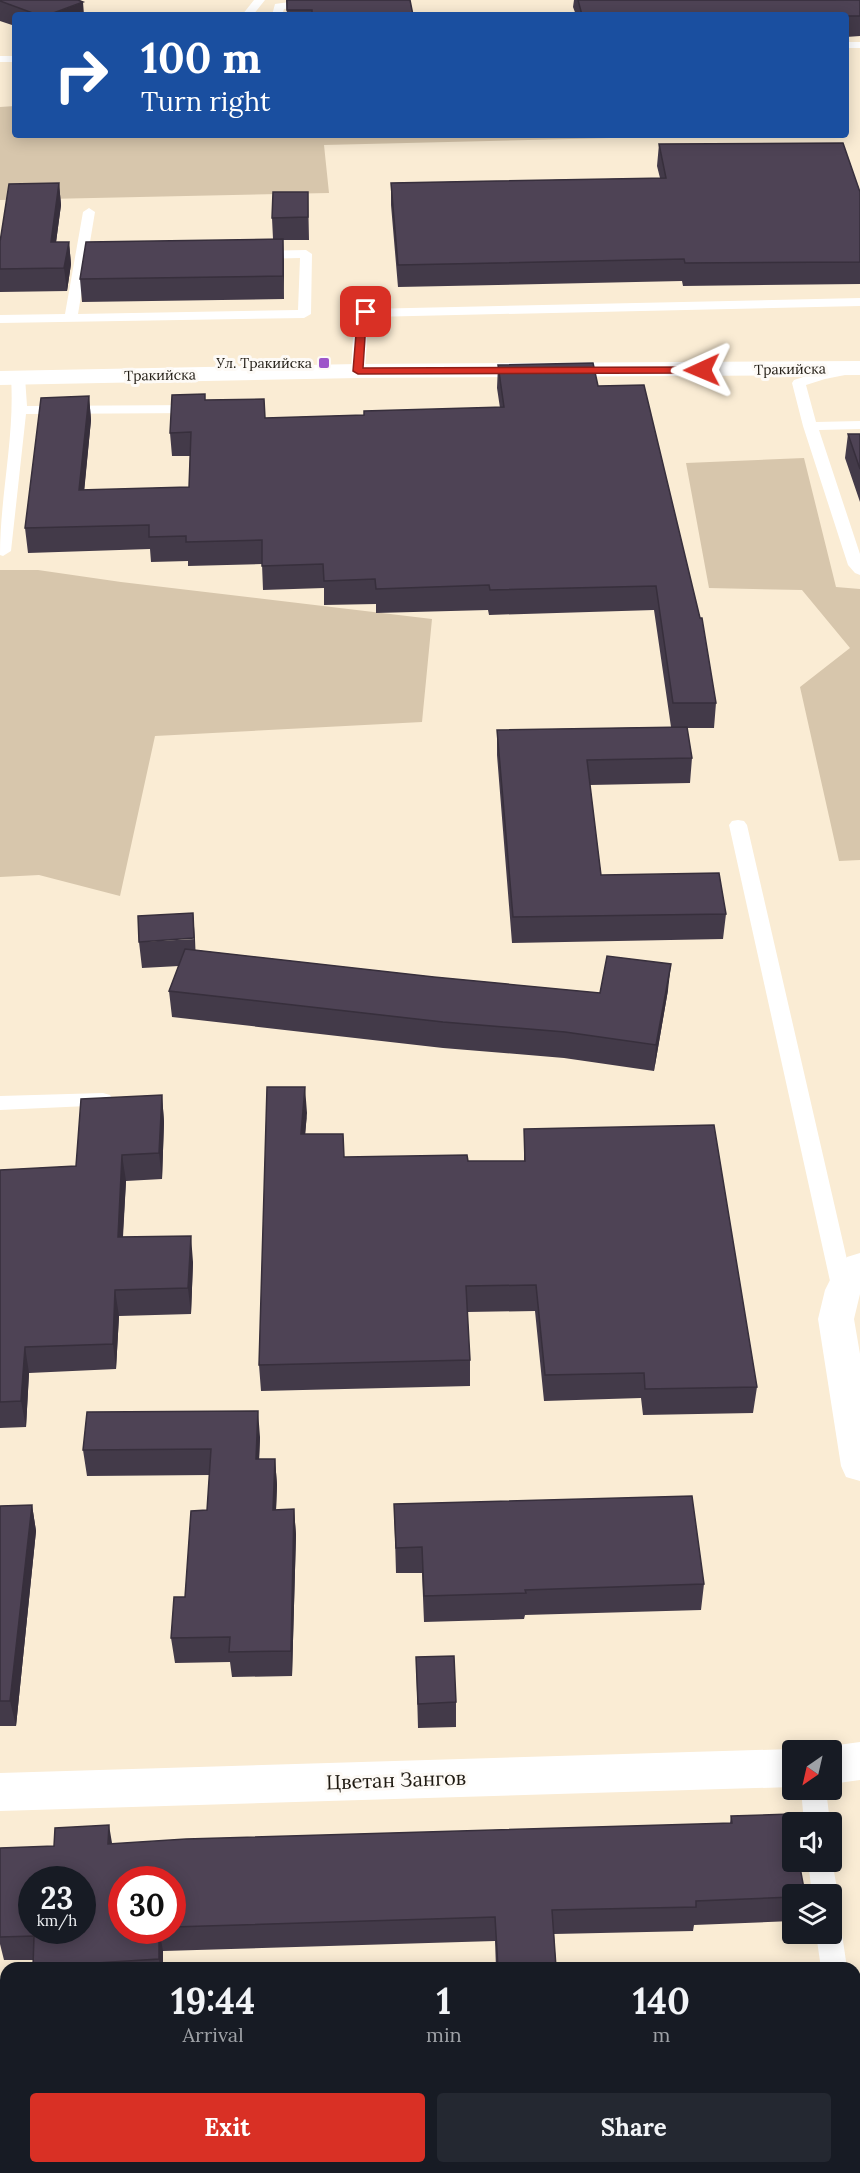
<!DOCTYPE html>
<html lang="en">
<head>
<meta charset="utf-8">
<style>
	body { margin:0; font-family:Lora,serif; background:#242831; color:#f1f3f6; height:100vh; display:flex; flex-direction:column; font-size:22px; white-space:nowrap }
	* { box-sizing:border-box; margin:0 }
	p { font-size:20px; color:#9ea1a6 }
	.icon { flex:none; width:33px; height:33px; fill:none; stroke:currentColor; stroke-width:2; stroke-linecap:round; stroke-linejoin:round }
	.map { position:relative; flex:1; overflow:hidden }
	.drawer { position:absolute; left:0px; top:1962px; width:861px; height:212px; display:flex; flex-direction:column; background:#171b24; border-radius:18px 18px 0 0; box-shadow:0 3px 15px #0003 }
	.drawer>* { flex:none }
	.top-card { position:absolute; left:12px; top:12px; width:837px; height:126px; border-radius:6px; box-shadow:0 3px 15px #0003; background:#1a4fa0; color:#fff; overflow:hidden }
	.needle { width:39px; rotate:214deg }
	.buttons { position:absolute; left:782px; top:1740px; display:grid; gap:12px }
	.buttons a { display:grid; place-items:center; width:60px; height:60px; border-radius:6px; background:#171b24; box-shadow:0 3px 15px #0003; font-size:30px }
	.speed { position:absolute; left:18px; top:1866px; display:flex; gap:12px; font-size:30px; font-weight:700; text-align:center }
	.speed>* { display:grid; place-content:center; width:78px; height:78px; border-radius:50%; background:#171b24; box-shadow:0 3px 15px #0003; line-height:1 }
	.speed small { font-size:15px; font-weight:400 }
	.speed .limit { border:9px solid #d22; background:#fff; color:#111 }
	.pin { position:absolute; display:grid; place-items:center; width:51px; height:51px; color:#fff; margin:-26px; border-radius:12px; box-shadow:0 3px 9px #0006 }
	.me { position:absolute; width:66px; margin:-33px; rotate:269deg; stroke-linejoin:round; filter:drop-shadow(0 0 4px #0008) }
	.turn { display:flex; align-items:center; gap:21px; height:126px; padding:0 30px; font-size:27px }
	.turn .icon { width:78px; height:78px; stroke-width:2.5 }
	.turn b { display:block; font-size:42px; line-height:51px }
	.eta { display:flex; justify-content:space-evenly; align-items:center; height:102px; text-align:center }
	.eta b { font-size:36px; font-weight:700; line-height:42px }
	.primary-button { display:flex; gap:12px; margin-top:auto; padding:12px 30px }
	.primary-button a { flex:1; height:69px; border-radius:6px; background:#d93025; color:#fff; font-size:24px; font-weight:700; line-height:69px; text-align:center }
	.primary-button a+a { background:#242831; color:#f1f3f6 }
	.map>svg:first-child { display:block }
</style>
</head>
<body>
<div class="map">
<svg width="860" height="2173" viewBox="0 0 860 2173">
	<rect width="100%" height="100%" fill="#faecd4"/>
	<!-- green -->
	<path fill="#d7c6ac" d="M15,106V135H734L324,145L329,193L0,200V107Z
		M804,458L836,587L860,589V860L839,861L800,687L850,648L802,590L709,588L686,463Z
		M0,570H38L121,582L432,619L422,722L155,736L120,896L39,875L0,877Z"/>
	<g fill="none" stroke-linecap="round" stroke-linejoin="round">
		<!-- service -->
		<path fill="#fff" fill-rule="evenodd" d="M254,0H265L253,15H242Z
			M304,0H318L319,2L314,5L284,9L282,15H272L275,4Z
			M846,42H860V48H846Z
			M0,56H15V62H0Z
			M89,208L95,212L78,314L298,310L300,258L259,259L253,255L259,251L306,250L312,254L311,314L304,318L0,323V315L65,314L83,212Z
			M860,298V306L370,317L368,322L365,371L358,375L351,371L354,322L361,310L366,309Z
			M860,364V372L825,379L806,385L816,422L860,421V429L819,430L860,554V575L855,573L848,565L803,426L792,383L794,380L822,371Z
			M18,373L25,377L27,406L198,405L205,409L198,413L26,414L11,551L3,556L0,555C0,495 15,437 11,377Z
			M738,820L744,821L747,825L854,1290L850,1296L843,1298L836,1296L832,1290L729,825L732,821Z
			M103,1093L110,1095L113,1100L110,1105L0,1110V1096Z
			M801,1790H826L830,1822H804Z
			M831,1855L838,1894L834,1903L831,1904V1894H812L808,1862H831Z
			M831,1922L838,1925L842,1934L847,1968H821L816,1934H831Z
			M855,2052L860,2054V2103L855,2101Z"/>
		<!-- minor -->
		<path fill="#fff" fill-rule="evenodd" d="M860,361V375L358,378L0,385V371L358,364Z
			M860,1253V1294L854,1319L860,1354V1481L846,1477L841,1466L818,1319L825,1290L830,1280L847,1257Z
			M860,1742V1780L831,1784V1750H819L831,1746Z
			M792,1749L796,1750H792V1787L0,1811V1773Z"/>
	</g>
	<!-- wall -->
	<path fill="#433a49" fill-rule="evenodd" d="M0,0L84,15H15V26L0,21Z
		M286,0L413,15H287Z
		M574,0H860V36L846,37V15H576L573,7Z
		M659,144L860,192V284L683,286L682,281L398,287L391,205V183L660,178L657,166Z
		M59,183L61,205L56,242H69L71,264L67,291L0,292V242Z
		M308,192L309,240H283L284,299L82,302L80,279L273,239L272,218Z
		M498,365L598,386L716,703L714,728H687L692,758L690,783L590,785L601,875L726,914L723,939L512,943L497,755V730L671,727L654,610L489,615L488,610L376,613V604L324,605V588L263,590L262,564L188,566V561L151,562L150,549L28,553L25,528L89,396L91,420L84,490L189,487L190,456H172L170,433L205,394V400L265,418L364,415L500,408L497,388Z
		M848,434H860V502L845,458Z
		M195,939V950L434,977L600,993L668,990L654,1071L564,1058L443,1048L172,1017L169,991L179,966L142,968L139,942Z
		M162,1095L164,1122L162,1179L126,1181L123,1237L193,1262L191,1314L119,1316L116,1369L29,1373L26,1427L0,1428V1170L76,1166Z
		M307,1113L305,1134L344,1157L468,1161H524V1129L757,1387L753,1413L643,1415L641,1398L544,1401L535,1311L467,1312L470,1360V1386L261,1391L259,1365Z
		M260,1437L259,1459H275L277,1485L276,1510L294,1509L296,1535L292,1676L232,1677L230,1662L175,1663L171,1638L185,1597L207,1510L210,1475L87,1476L83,1450Z
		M394,1504L704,1584L701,1610L525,1615L524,1619L424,1622L422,1573H396Z
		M32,1505L36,1531L16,1726H0V1506Z
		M416,1657L456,1702V1727L418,1728Z
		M731,1816L792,1894V1921L694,1925L693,1931L554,1934L556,1968H496L495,1941L163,1951V1968H34V1960H4L0,1944V1848L730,1823ZM172,1880V1930H122Z"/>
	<!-- shaded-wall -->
	<path fill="#372f3c" d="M83,2L84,15H48Z
		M59,183L61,205L53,265L51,242Z
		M283,239L284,261V299L283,276Z
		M69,242L71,264L67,291L64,268Z
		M89,396L91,420L82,514L79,490Z
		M193,913L195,939L196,964L194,938Z
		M671,964L668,990L654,1071L656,1045Z
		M305,1087L307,1113L303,1160L301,1134Z
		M162,1095L164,1122L162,1179L159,1153Z
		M122,1155L126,1181L121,1263L118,1237Z
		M191,1236L193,1262L191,1314L188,1288Z
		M115,1290L119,1316L116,1369L113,1344Z
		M25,1347L29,1373L26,1427L21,1401Z
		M258,1411L260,1437L258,1485L256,1459Z
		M275,1459L277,1485L275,1535L273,1510Z
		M32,1505L36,1531L16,1726L10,1701Z
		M294,1509L296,1535L292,1676L291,1651Z
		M109,1825L113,1849L108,1844Z
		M159,1930L163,1951V1968H160L159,1959Z
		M0,2032L5,2050L0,2096Z"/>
	<!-- building -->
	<path fill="#4e4355" stroke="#372f3c" stroke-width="1.5" fill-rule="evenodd" d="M0,0H78L83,2L48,15H38L0,1Z
		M287,0H410L413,15H312V10H287Z
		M578,0H860V16H846V15H582Z
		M843,143L860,192V262L685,263L684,259L398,265L391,183L666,178L659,144Z
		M59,183L51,242H69L64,268L0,269V242L9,184Z
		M273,192H308V217L272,218Z
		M283,239V276L80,279L86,242Z
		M593,363L598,386L644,385L700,618H702L716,703H673L656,586L490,590L489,585L376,589L375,579L324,581L323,564L262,566V540L186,542V536L149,537V525L25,528L41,398L89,396L79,490L189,487L191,432L170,433L172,395L205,394V400L264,399L265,418L364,415V411L504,407L498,365Z
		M848,434H860V469Z
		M687,727L692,758L587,760L601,875L719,873L726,914L513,917L497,730Z
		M193,913L194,938L139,942L138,916Z
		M185,949L434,977L600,993L607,956L671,964L656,1045L565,1032L443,1022L169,991Z
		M267,1087H305L301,1134H343L344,1157L467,1155L468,1161H525L524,1129L714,1125L757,1387L645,1389L644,1373L545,1375L536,1285L466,1286L470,1360L259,1365Z
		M162,1095L159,1153L122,1155L118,1237L191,1236L188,1288L115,1290L113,1344L25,1347L21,1401L0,1402V1170L76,1166L81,1099Z
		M258,1411L256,1459H275L273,1510L294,1509L291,1651L229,1652L230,1637L171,1638L174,1597H185L191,1511L207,1510L211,1449L83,1450L87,1412Z
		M692,1496L704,1584L525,1590L526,1593L424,1596L422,1547L396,1548L394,1504Z
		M32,1505L10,1701H0V1506Z
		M454,1656L456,1702L418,1704L416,1657Z
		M791,1814L792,1822V1862H799L805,1894H792V1897L696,1901V1907L552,1910L556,1967L498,1968L495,1917L172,1927V1880H122V1930H159V1959L33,1967L34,1936L0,1937V1848L54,1846L55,1828L109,1825L108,1844L186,1839L732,1823L731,1816ZM32,1880H82V1930H32Z
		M264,2168H614V2173H264Z"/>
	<!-- route -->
	<path fill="#d93025" stroke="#8d1f18" stroke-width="1.5" d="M362,311L370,312L366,322L363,368L702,367L707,370L702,373L358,374L353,371L357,322Z"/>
	<!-- markers -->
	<rect fill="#9d55c9" stroke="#fdfaf6" stroke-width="2" x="318" y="357" width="12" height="12" rx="3"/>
	<g text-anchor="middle" stroke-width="6" stroke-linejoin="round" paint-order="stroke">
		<!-- far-poi labels -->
		<g font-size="14" fill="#1e1911" stroke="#fdfaf6" text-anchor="end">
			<text x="312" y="368">Ул. Тракийска</text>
		</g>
		<!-- far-street labels -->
		<g font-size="14" fill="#1e1911" stroke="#fdfaf6">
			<text transform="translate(790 369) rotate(-1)" y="5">Тракийска</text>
			<text transform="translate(160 375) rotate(-1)" y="5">Тракийска</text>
		</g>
		<!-- near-street labels -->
		<g font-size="20" fill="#1e1911" stroke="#fdfaf6">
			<text transform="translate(396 1780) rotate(-2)" y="7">Цветан Зангов</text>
		</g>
	</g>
</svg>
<div class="buttons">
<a><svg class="needle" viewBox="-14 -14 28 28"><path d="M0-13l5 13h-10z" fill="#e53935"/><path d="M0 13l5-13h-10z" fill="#9ea1a6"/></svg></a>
<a><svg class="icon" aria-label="sound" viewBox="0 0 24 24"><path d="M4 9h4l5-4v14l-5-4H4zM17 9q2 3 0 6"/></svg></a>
<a><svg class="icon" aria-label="layers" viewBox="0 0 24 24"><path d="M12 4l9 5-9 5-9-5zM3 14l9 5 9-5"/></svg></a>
</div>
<div class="speed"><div>23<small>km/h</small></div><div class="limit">30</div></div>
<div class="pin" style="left:366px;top:312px;background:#d93025"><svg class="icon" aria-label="arrive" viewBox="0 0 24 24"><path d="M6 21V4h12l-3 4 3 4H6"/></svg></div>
<svg class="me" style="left:702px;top:370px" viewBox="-20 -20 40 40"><path d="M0-17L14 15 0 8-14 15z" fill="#d93025" stroke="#fff" stroke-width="4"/></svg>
<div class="top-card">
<div class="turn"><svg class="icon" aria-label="right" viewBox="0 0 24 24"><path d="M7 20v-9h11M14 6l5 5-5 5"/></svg><div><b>100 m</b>Turn right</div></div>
</div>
<section class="drawer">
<div class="eta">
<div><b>19:44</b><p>Arrival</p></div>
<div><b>1</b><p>min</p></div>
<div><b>140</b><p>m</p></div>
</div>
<div class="primary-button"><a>Exit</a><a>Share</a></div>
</section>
</div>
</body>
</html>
